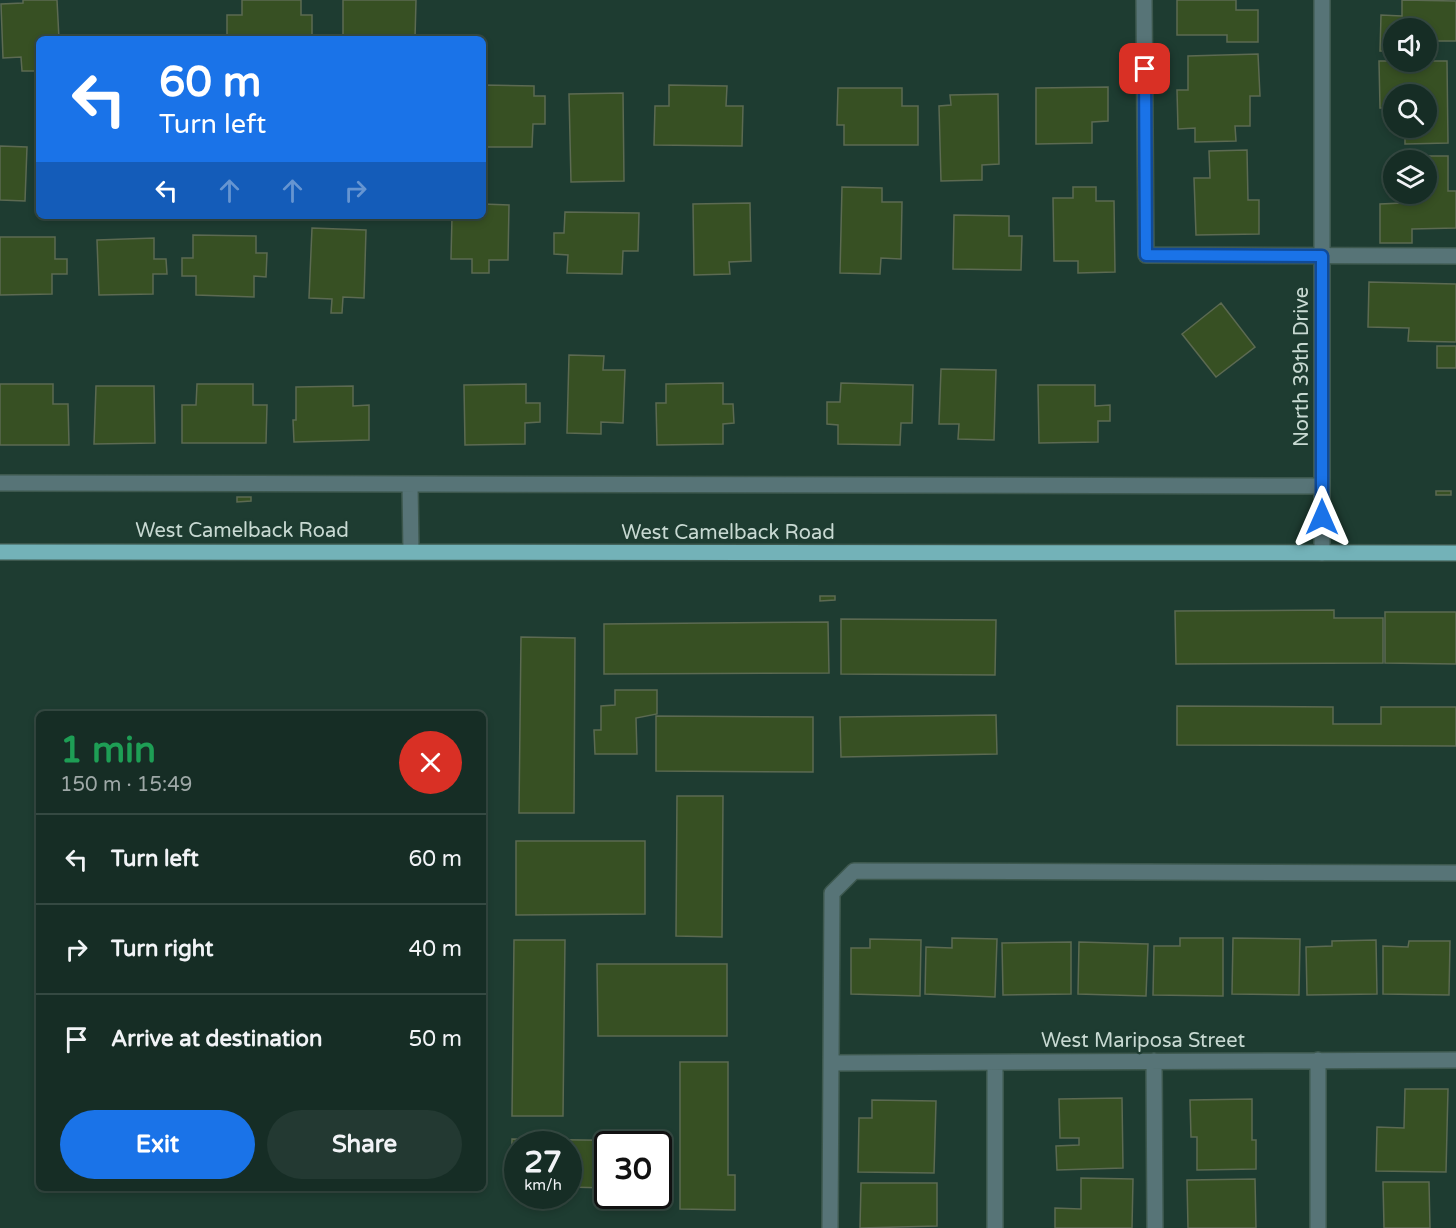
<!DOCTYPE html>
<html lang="en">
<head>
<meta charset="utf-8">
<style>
	body { margin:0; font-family:"Varela Round",sans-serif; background:#233932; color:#f1f3f6; height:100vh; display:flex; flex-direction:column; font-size:22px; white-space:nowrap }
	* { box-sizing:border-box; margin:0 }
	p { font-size:20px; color:#9ea8a7 }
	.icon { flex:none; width:33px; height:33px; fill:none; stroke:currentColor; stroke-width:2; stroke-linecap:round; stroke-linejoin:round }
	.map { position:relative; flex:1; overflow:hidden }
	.details { position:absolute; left:36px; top:711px; width:450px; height:480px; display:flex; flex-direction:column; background:#162d25; border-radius:9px; box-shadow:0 3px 9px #0003,0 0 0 2px #354942 }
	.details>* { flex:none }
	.top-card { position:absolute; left:36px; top:36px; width:450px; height:183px; border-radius:9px; box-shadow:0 3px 9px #0003,0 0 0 2px #354942; background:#1a73e8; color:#fff; overflow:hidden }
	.fabs { position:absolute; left:1383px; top:18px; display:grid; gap:12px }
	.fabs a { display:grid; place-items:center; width:54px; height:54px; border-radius:50%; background:#162d25; box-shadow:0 3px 9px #0003,0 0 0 2px #354942; font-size:30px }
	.speed { position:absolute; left:504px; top:1131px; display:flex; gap:12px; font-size:30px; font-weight:700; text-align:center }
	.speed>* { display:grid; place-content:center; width:78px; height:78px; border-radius:50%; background:#162d25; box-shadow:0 3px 9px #0003,0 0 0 2px #354942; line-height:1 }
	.speed small { font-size:15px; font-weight:400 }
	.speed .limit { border:3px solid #111; border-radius:9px; background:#fff; color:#111 }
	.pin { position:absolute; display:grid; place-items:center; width:51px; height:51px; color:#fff; margin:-26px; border-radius:12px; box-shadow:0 3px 9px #0006 }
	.me { position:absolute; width:66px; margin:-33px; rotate:0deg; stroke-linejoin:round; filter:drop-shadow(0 0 4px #0008) }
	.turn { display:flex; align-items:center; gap:21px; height:126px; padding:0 24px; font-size:27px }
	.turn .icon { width:78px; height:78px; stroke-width:2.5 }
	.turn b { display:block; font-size:42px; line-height:51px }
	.lanes { display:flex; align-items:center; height:57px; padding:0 24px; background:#0003; justify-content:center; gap:30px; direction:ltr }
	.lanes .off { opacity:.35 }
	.round { display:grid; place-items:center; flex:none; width:63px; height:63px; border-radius:32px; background:#233932 }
	.summary { display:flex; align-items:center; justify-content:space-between; height:102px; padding:0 24px }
	h1 { font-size:36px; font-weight:800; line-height:45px; color:#1e9e55 }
	.action { display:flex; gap:12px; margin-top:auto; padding:12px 24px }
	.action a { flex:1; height:69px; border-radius:36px; background:#1a73e8; color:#fff; font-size:24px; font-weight:800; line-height:69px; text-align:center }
	.action a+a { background:#233932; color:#f1f3f6 }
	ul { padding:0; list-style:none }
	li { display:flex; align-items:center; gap:18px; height:90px; padding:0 24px; border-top:2px solid #354942 }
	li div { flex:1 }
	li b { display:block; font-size:22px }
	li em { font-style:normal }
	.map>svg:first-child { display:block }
</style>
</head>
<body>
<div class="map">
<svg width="1456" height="1228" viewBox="0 0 1456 1228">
	<rect width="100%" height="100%" fill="#1e3c31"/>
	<!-- building -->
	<path fill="#375023" stroke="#5c6a52" stroke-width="1.5" d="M23,0H57L59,39H39V71H22L21,57L3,58L1,4L23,3Z
		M242,0H301V15H312V39H227V15H242Z
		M343,0H416L415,39H343Z
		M1177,0H1236V10H1258V42H1227V35H1177Z
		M1402,0L1456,1V41H1426V28H1394V51H1380L1381,15L1402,16Z
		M1258,54L1260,96H1250V126H1235L1236,141L1195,142V128L1178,129L1177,90H1188V56Z
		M1379,61H1447L1448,143L1405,144V128H1426V94H1394V108H1380Z
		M483,85L534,86V96H545V124H533L532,147H483Z
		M669,85L727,86L726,106H743L742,146L654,145L655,106H669Z
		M1108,87V121L1092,122V143L1036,144V88Z
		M838,88H902V106H918V145H844V125H837Z
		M623,93L624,181L571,182L569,94Z
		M998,94L999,164L982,165V180L941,181L939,106L951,105L950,95Z
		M0,146L27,147L25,201L0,200Z
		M1247,150L1248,200H1259V234L1196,235L1194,178H1210L1209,151Z
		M1402,156H1448V191H1456V228L1412,229V243H1380V204L1402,203V194H1426V160H1402Z
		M842,187L882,188V202H902L901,259L881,258L880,274L840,273Z
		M1073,187H1096V201H1114L1115,272L1078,273V261H1054L1053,198H1073Z
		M750,203L751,261L729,262L730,274L694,275L693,204Z
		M483,204L509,205L508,260H489V273H472V259H451L452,216H483Z
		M565,212L639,213L638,251H623L622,274L567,273L568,255L554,254V233H564Z
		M954,215L1009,216V236H1022L1021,270L953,269Z
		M312,228L366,230L364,298L343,297L342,313H331L332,299L309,298Z
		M193,235L256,236V253H267L266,277L254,276V297L196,295V276H182V258H193Z
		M0,237H55V259H67V274H52V294L0,295Z
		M154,238V259H166L167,274H153V294L99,295L97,240Z
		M1369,282L1456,284V342L1408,341L1409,328L1368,327Z
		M1221,303L1255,347L1216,377L1182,334Z
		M1437,346H1456V368H1437Z
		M569,355L604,356L603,370H625L623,423L601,422V434L567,433Z
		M941,369L996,370L994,440L958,439L959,424H939Z
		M723,383V404H733L734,423L723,424V444L657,445L656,403H666V384Z
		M841,383L913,385L912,423H901L900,445L838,444V425L827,424V402H840Z
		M0,384H53V404H68L69,445H0Z
		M197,384H253V405H267L266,443H182V405H196Z
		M526,384V403H540V422L525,423V444L465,445L464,385Z
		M1038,385H1095V406L1110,405V421H1098V442L1039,443Z
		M96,386H154L155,443L94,444Z
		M353,386V406L369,405V440L294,442L293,420H296V387Z
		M1436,491H1451V495H1436Z
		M237,497H251V501L237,502Z
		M820,596H835V600L820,601Z
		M1334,610V618H1383V663L1176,664L1175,611Z
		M1385,612H1456V664L1385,663Z
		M841,619L996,620L995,675L841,674Z
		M828,622L829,673L604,674V624Z
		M521,637L575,638L574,813H519Z
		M615,690H657V714L636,718L637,754H595L594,730H601V706L615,705Z
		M1177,706L1333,707V724H1381V707H1456V746L1177,745Z
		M996,715L997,754L841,757L840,717Z
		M656,716L813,717V772L656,771Z
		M677,796H723L722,937L676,936Z
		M516,841H645V914L516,915Z
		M952,938L997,939L995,997L925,994L926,947L952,948Z
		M1180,938H1223V996L1153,995L1154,946H1180Z
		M1233,938L1300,939L1299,995L1232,994Z
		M870,939L921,940L920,996L851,994V948H870Z
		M514,940H565L563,1116H512Z
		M1376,940L1377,994L1307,995L1306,947L1332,946V941Z
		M1409,941H1450L1449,995L1383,994V946L1408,947Z
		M1071,942V994L1003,995L1002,943Z
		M1079,942L1148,944L1146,996L1078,994Z
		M597,964H727V1036H598Z
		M680,1062H728V1175H735V1210L680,1209Z
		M1405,1089H1448L1446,1172L1376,1171L1377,1127L1404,1128Z
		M1122,1098L1123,1168L1057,1170L1056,1146L1079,1145V1138H1060L1059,1099Z
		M1252,1099V1140H1256V1169L1197,1170V1137H1191L1190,1100Z
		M872,1100L936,1101L934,1173L858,1172L859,1118H872Z
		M512,1139L653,1141V1144H608V1188L568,1187V1144H518V1187H511Z
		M1081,1178L1133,1179L1132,1228H1055V1208L1081,1209Z
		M1255,1179L1256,1228H1188L1187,1180Z
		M1383,1182H1429L1430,1228H1384Z
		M861,1183H937V1226L860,1228Z"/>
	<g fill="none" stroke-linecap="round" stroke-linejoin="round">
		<defs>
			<path id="minor" d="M1144,0L1146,255L1456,256
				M1322,0V553
				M0,483L1322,486
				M410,484L411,551
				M1154,1061L1155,1228
				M831,1063L1456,1060
				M995,1063V1228
				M830,1228L832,893L854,871L1456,873
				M1318,1228V1060"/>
			<path id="major" d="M0,552L1456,553"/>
		</defs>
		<!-- minor casing -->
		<use href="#minor" stroke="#3d584e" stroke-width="18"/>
		<!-- major casing -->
		<use href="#major" stroke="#3d584e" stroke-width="18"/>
		<!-- minor -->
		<use href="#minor" stroke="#577477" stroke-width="15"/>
		<!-- major -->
		<use href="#major" stroke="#73b2b8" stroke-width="15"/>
	</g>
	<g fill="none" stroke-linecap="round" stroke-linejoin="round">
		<defs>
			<path id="route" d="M1145,69L1146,255L1322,256V517"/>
		</defs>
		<!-- route casing -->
		<use href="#route" stroke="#114b97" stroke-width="15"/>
		<!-- route -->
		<use href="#route" stroke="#1a73e8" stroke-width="10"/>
	</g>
	<g text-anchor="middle" stroke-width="5" stroke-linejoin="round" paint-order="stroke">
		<!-- street labels -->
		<g font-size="20" fill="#c8d9d2" stroke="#1e3c31">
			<text transform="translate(1301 367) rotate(-90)" y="7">North 39th Drive</text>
			<text x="242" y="537">West Camelback Road</text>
			<text x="728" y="539">West Camelback Road</text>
			<text x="1143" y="1047">West Mariposa Street</text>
		</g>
	</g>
</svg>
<div class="fabs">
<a><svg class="icon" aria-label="sound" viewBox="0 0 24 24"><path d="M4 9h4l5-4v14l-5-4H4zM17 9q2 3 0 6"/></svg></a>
<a><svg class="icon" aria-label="search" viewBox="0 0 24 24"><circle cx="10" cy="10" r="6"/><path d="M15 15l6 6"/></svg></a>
<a><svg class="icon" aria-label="layers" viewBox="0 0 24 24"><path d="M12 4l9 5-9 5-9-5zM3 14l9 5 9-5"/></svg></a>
</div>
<div class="speed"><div>27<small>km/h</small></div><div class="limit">30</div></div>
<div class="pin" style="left:1145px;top:69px;background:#d93025"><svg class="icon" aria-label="arrive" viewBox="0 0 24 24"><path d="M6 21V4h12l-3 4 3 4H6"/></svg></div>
<svg class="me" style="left:1322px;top:517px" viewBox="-20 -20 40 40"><path d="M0-17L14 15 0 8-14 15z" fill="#1a73e8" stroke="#fff" stroke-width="4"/></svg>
<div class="top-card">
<div class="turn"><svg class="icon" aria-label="left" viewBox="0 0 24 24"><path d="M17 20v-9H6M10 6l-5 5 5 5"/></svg><div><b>60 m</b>Turn left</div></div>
<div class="lanes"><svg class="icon" aria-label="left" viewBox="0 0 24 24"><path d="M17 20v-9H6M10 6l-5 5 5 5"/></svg><svg class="icon off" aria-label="ahead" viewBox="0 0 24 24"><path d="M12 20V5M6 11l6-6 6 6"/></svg><svg class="icon off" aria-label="ahead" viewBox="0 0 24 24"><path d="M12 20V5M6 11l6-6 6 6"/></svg><svg class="icon off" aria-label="right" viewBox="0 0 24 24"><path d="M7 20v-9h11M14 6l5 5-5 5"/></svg></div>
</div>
<section class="details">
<div class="summary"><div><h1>1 min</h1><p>150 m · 15:49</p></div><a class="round" style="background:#d93025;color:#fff"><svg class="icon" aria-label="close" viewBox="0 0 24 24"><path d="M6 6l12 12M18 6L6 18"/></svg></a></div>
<ul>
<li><svg class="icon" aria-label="left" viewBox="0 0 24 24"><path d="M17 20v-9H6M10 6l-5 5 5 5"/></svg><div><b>Turn left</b></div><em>60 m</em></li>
<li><svg class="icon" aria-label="right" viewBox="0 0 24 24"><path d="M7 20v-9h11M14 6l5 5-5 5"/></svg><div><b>Turn right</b></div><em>40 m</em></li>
<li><svg class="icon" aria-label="arrive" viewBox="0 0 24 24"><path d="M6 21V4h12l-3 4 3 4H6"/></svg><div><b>Arrive at destination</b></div><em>50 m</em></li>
</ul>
<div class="action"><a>Exit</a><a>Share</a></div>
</section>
</div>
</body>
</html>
